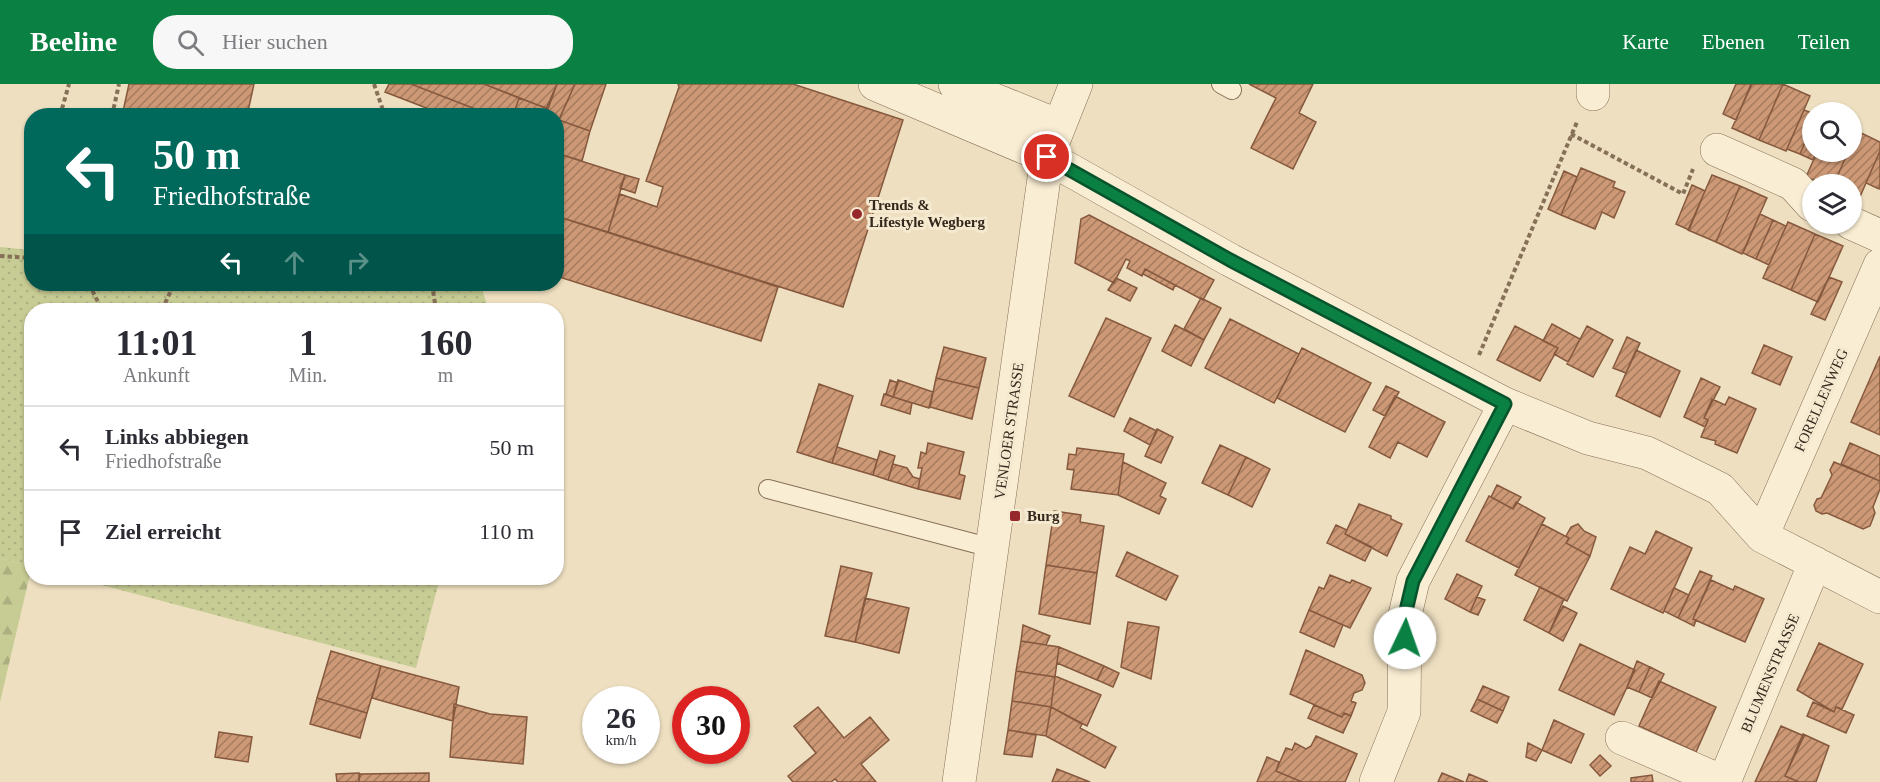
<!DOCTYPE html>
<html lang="de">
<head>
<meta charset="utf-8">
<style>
	body { margin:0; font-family:Georgia,serif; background:#f7f7f7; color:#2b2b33; height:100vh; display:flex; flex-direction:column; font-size:22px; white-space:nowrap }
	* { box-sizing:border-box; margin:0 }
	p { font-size:20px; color:#7c7c81 }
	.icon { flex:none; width:33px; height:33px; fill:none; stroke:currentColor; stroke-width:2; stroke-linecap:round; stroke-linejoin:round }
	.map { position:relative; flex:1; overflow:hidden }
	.drawer { position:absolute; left:24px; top:219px; width:540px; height:282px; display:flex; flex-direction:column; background:#fff; border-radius:24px; box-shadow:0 2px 4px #0004 }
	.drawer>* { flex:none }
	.banner { position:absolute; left:24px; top:24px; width:540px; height:183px; border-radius:24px; box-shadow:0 2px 4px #0004; background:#00695c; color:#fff; overflow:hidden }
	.buttons { position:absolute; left:1802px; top:18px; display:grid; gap:12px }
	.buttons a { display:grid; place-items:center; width:60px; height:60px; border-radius:50%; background:#fff; box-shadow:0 2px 4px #0004; font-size:30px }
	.speed { position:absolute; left:582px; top:602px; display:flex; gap:12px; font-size:30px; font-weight:700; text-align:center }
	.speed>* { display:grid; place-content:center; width:78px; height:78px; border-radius:50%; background:#fff; box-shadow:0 2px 4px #0004; line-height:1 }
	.speed small { font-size:15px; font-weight:400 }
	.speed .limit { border:9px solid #d22; background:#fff; color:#111 }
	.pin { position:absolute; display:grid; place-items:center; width:51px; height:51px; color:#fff; margin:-26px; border:3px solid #fff; border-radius:50%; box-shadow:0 2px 6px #0007 }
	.me { position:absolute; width:66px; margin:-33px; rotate:3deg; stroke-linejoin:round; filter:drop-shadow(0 0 4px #0008) }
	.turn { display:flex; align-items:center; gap:21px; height:126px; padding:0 30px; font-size:27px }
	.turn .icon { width:78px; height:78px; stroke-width:2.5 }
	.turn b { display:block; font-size:42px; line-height:51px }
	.lanes { display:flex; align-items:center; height:57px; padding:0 30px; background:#0003; justify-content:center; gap:30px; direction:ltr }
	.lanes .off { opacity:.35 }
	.eta { display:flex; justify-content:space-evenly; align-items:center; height:102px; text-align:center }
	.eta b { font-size:36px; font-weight:700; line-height:42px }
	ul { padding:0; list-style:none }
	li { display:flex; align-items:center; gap:18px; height:84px; padding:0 30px; border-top:2px solid #e1e1e2 }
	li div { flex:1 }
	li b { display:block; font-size:22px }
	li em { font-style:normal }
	header { display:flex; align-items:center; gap:36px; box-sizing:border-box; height:84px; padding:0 30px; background:#0b8043; color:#fff }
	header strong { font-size:28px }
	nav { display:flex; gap:33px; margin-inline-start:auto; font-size:21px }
	.search { width:420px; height:54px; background:#f7f7f7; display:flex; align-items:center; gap:15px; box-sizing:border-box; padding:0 21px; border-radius:24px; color:#7c7c81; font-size:22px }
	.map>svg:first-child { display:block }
</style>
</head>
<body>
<header>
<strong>Beeline</strong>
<div class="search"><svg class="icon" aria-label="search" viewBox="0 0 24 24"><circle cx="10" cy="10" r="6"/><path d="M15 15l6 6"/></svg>Hier suchen</div>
<nav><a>Karte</a><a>Ebenen</a><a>Teilen</a></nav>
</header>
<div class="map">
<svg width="1880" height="698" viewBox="0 0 1880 698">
	<defs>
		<pattern id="forest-firs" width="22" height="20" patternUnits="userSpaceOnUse" patternTransform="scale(1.5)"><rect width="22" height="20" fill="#c7cc94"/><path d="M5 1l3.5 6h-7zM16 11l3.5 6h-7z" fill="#acaf7f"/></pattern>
		<pattern id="park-dots" width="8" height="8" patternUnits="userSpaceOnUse" patternTransform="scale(1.5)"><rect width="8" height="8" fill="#c7cc94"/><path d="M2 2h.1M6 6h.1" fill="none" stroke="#acaf7f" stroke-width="1.8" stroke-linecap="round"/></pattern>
		<pattern id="building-hatch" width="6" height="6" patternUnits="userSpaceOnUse" patternTransform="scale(1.5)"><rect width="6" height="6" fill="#cc9875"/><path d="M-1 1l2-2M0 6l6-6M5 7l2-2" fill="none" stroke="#a67c5f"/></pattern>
	</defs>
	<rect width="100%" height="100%" fill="#eedfc0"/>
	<!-- forest -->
	<path fill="url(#forest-firs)" d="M0,474L32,482L0,618Z"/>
	<!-- park -->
	<path fill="url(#park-dots)" d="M0,163L31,166L32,200H480L489,226H32L31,482L0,474Z
		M75,494H440L416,584Z"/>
	<!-- building -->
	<path fill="url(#building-hatch)" stroke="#86593e" stroke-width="1.5" d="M129,0H254L247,32H122Z
		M389,0H411L483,28L481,32H447L385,8Z
		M411,0H484L519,14L513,32H481L483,28Z
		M484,0H557L548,25Z
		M557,0H575L556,42V32H543Z
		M575,0H606L590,47L559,36Z
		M678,0H793L903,36L843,223L608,148L620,110L657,123L663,103L646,97L679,3Z
		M1249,0H1313L1299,29L1316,38L1293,85L1251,64L1276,14Z
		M1736,0H1751L1736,36L1723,30Z
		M1752,0H1783L1759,56L1732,44Z
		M1783,0L1810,12L1786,67L1759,56Z
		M519,14L546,24L543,32H513Z
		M1804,26L1812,29V42L1800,70L1787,65Z
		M559,36L590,47L582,77L556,69Z
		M1812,42V68H1817L1813,76L1800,70Z
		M1851,45L1857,47L1851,61Z
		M1857,47L1880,58V67L1859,115L1851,112V100H1834L1848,68H1851Z
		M1880,67V102L1879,105L1866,99Z
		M1817,68H1848L1834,100H1824L1806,93Z
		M556,69L625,91L608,148L556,132Z
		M1581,84L1615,98L1613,103L1625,108L1614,134L1602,128L1595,145L1561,131Z
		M1564,87L1577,93L1561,131L1548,125Z
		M625,91L639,95L635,109L620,104Z
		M1712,91L1740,102L1716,158L1688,146Z
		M1692,101L1705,107L1689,146L1676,140Z
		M1740,102L1767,114L1742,170L1716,158Z
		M1760,130L1773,136L1756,175L1743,169Z
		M1089,131L1214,196L1203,216L1145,185L1142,192L1127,184L1130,177L1126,175L1114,199L1075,179L1081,135Z
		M556,132L778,203L761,257L556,192Z
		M1773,136L1786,142L1769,181L1756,175Z
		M1788,138L1815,150L1791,206L1763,194Z
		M1815,150L1843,162L1818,218L1791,206Z
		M1145,185L1175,201L1173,206L1143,190Z
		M1829,193L1842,198L1825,236L1811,230Z
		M1116,194L1137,204L1130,217L1108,206Z
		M1201,214L1221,224L1204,256L1184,245Z
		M1106,234L1151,254L1114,333L1069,312Z
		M1230,235L1299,270L1274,319L1205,284Z
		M1552,240L1580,255L1568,278L1554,270L1558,264L1543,257Z
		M1175,241L1204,256L1191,282L1162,267Z
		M1515,242L1558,264L1540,297L1497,276Z
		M1587,242L1613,256L1593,293L1567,280Z
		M1627,253L1640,259L1626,289L1613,284Z
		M1764,261L1792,273L1780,301L1752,289Z
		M944,263L986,274L979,304L936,294Z
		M1302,264L1371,299L1345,348L1277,314Z
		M1636,266L1680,287L1660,333L1616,312Z
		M1880,272V351L1851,338Z
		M936,294L979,304L972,335L930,323Z
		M1701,294L1720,303L1704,334L1708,336L1705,343L1684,333Z
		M890,296L898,299L893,313L886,310Z
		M898,296L933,308L929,324L893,313Z
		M819,300L853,312L832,379L797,368Z
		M1386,302L1399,308L1385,332L1373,326Z
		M884,310L912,319L910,330L881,321Z
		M1395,312L1445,338L1427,373L1398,358L1390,374L1369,363Z
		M1729,313L1756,325L1737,369L1715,360L1716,357L1701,353L1708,336L1704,334L1712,315L1725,321Z
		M1130,334L1157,347L1150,361L1124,347Z
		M1157,345L1173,353L1161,379L1145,372Z
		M928,359L964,368L959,390L965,392L960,415L918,405L922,384H918L921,368L926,370Z
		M1850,359L1880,372V397L1841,380Z
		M1220,361L1246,373L1228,411L1202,399Z
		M837,363L877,376L873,391L832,379Z
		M1077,364L1124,370L1118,411L1071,405L1074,386L1067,385L1069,370L1076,371Z
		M880,367L895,372L888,396L873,391Z
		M1246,373L1270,385L1252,423L1228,411Z
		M1123,378L1166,399L1160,412L1166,415L1159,430L1118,411Z
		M1834,378L1880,397V405L1873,423L1875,429L1870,442L1863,445L1827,429L1822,430L1816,427L1814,421L1817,415L1821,414L1832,391L1830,386Z
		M893,380L907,384L913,393L920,395L918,405L888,396Z
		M1497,401L1521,413L1513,425L1491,413Z
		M1489,412L1513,425L1516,418L1545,434L1519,484L1466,457Z
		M1359,420L1391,432V435L1402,440L1387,472L1345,450Z
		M1054,427L1081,431L1080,438L1104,442L1097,489L1046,481Z
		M1542,440L1569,454L1566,459L1590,472L1567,517L1515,491Z
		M1578,440L1584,447L1596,453L1590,472L1566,459L1569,454L1566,452L1571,443Z
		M1336,441L1347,446L1345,450L1372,463L1365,477L1327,459Z
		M1656,447L1692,464L1663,529L1611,505L1630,463L1645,470Z
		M1127,468L1178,492L1166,516L1116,492Z
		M1046,481L1097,489L1090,540L1039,530Z
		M841,482L872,489L855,558L825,552Z
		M1700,487L1712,492L1693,535L1696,536L1694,542L1678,534Z
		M1457,490L1482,502L1470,528L1445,515Z
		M1330,491L1350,499L1352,496L1371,504L1350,544L1309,526L1319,503L1324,505Z
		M1711,496L1733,506L1735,502L1764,515L1745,558L1693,535Z
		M1540,503L1564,515L1549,549L1524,536Z
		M1674,504L1689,511L1678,534L1664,527Z
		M1477,513L1485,516L1478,531L1470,528Z
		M865,514L909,524L899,569L855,558Z
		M1563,522L1577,529L1563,557L1549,549Z
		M1309,526L1343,541L1334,563L1300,548Z
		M1128,538L1159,543L1151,595L1121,583Z
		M1023,541L1050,552L1046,561L1021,557Z
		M1021,557L1059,563L1055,593L1016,587Z
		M1819,559L1863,580L1842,625L1836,623L1834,628L1797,606Z
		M1580,560L1635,586L1614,631L1559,606Z
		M1059,563L1104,582L1097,596L1057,579Z
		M1306,566L1362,591L1365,599L1362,606L1354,609L1351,617L1356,619L1351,632L1344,629L1342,633L1290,610Z
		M331,567L381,582L367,629L317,614Z
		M1637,577L1650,583L1639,608L1627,603Z
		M381,582L459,603L453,637L372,614Z
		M1104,582L1119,589L1113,603L1097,596Z
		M1650,583L1664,590L1652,614L1639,608Z
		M1016,587L1055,593L1051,623L1012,617Z
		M1055,592L1101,611L1087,642L1051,623Z
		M1659,597L1716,623L1696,668L1639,642Z
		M1483,602L1509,613L1503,627L1477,615Z
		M317,614L367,629L360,654L310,640Z
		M1477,615L1503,627L1497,639L1471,627Z
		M1012,617L1051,623L1046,652L1008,646Z
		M1813,618L1834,628L1836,623L1854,631L1846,649L1807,632Z
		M454,620L490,630L527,633L523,680L450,673Z
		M1314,621L1342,633L1344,629L1351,632L1343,649L1308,634Z
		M818,623L844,654L870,633L889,656L861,680L876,698H838L835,695L831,698H793L788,692L816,669L794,642Z
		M1051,623L1082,640L1080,644L1116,663L1105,684L1046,652Z
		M1554,636L1584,650L1571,679L1542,666Z
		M1781,642L1804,652L1785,692L1799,698H1755Z
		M1008,646L1036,651L1032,673L1004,670Z
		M219,648L252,653L248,678L215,673Z
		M1803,650L1829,662L1816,698H1799L1785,692Z
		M1316,652L1357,670L1345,698H1302L1276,687L1286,664L1292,666L1295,659L1306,665L1311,662Z
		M1528,659L1542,666L1536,677L1526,673Z
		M1600,671L1611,682L1600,692L1590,681Z
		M1267,673L1279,678L1276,687L1302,698H1257Z
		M1057,685L1090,698H1052Z
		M359,689V698H337L336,690Z
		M429,689V698H359L360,690Z
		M1442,689L1464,698H1438Z
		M1469,690L1488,698H1466Z
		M1652,691L1653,698H1631V694Z"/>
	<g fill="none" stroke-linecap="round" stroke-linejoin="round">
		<defs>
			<path id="service" d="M1221,0L1232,6
				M768,405L992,464"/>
			<path id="minor" d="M875,0L1047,73L1230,176L1505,320L1588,354L1647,369L1720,405L1762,452L1880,513
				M955,0L1059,42
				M1593,10V0
				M1717,66L1793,100L1812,121
				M1851,139L1880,152
				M1762,452L1880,181
				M1622,654L1723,698
				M959,698L1047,73L1076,0
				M1376,698L1404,628L1405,531L1413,497L1505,320
				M1724,698L1815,479"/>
		</defs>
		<!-- service casing -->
		<use href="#service" stroke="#877058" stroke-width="20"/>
		<!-- minor casing -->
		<use href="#minor" stroke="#877058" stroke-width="34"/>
		<!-- path -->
		<path stroke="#877058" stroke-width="4" stroke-dasharray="4.5 3" stroke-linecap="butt" d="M374,0L385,32
			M60,32L69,0
			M112,32L119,0
			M1571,50L1683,110L1693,85
			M0,172L32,174
			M89,200L102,226
			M432,200L436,226
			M162,226L174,200
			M1479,271L1577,38"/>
		<!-- service -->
		<use href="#service" stroke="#f9edd3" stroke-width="18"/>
		<!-- minor -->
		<use href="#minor" stroke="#f9edd3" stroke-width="33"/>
	</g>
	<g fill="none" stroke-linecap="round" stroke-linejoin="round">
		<defs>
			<path id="route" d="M1047,73L1230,176L1505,320L1413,497L1405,531V554"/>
		</defs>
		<!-- route casing -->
		<use href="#route" stroke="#07532c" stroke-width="15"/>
		<!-- route -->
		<use href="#route" stroke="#0b8043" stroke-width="10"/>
	</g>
	<!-- markers -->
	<g fill="#96282b" stroke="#f5ead0" stroke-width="2">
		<circle cx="857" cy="130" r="6"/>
		<rect x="1009" y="426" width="12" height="12" rx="3"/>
	</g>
	<g text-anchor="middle" stroke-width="6" stroke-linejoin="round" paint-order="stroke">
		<!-- poi labels -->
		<g font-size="15" font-weight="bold" fill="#36281c" stroke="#f5ead0" text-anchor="start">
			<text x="869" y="126">Trends &amp;<tspan x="869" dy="17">Lifestyle Wegberg</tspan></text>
			<text x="1027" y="437">Burg</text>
		</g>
		<!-- street labels -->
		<g font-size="15" fill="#36281c" stroke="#f5ead0">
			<text transform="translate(1821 316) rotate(-66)" y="5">FORELLENWEG</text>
			<text transform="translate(1009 347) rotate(-82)" y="5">VENLOER STRASSE</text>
			<text transform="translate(1770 589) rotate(-67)" y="5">BLUMENSTRASSE</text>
		</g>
	</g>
</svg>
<div class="buttons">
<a><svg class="icon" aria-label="search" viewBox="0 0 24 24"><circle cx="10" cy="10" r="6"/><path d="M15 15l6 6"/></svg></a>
<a><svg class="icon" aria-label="layers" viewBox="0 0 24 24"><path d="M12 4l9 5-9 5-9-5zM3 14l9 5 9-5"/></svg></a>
</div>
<div class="speed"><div>26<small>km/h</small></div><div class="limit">30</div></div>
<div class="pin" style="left:1047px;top:73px;background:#d93025"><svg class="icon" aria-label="arrive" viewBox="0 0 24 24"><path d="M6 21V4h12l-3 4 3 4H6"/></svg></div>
<svg class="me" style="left:1405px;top:554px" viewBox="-20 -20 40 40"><circle r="19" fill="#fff"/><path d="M0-13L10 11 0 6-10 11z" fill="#0b8043"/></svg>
<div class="banner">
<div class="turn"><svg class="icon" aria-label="left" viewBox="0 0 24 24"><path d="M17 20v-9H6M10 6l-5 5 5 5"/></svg><div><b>50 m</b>Friedhofstraße</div></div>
<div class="lanes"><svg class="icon" aria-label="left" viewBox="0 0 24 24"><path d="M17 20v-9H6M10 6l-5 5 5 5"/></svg><svg class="icon off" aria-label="ahead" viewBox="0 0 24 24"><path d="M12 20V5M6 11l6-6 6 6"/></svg><svg class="icon off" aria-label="right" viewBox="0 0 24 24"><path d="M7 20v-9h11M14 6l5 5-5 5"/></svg></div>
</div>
<section class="drawer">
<div class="eta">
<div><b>11:01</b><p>Ankunft</p></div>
<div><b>1</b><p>Min.</p></div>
<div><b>160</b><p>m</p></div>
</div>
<ul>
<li><svg class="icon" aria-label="left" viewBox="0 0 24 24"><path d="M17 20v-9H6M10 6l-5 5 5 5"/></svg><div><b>Links abbiegen</b><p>Friedhofstraße</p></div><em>50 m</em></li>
<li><svg class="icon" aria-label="arrive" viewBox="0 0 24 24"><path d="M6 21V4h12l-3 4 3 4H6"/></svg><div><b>Ziel erreicht</b></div><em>110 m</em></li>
</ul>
</section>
</div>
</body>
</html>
